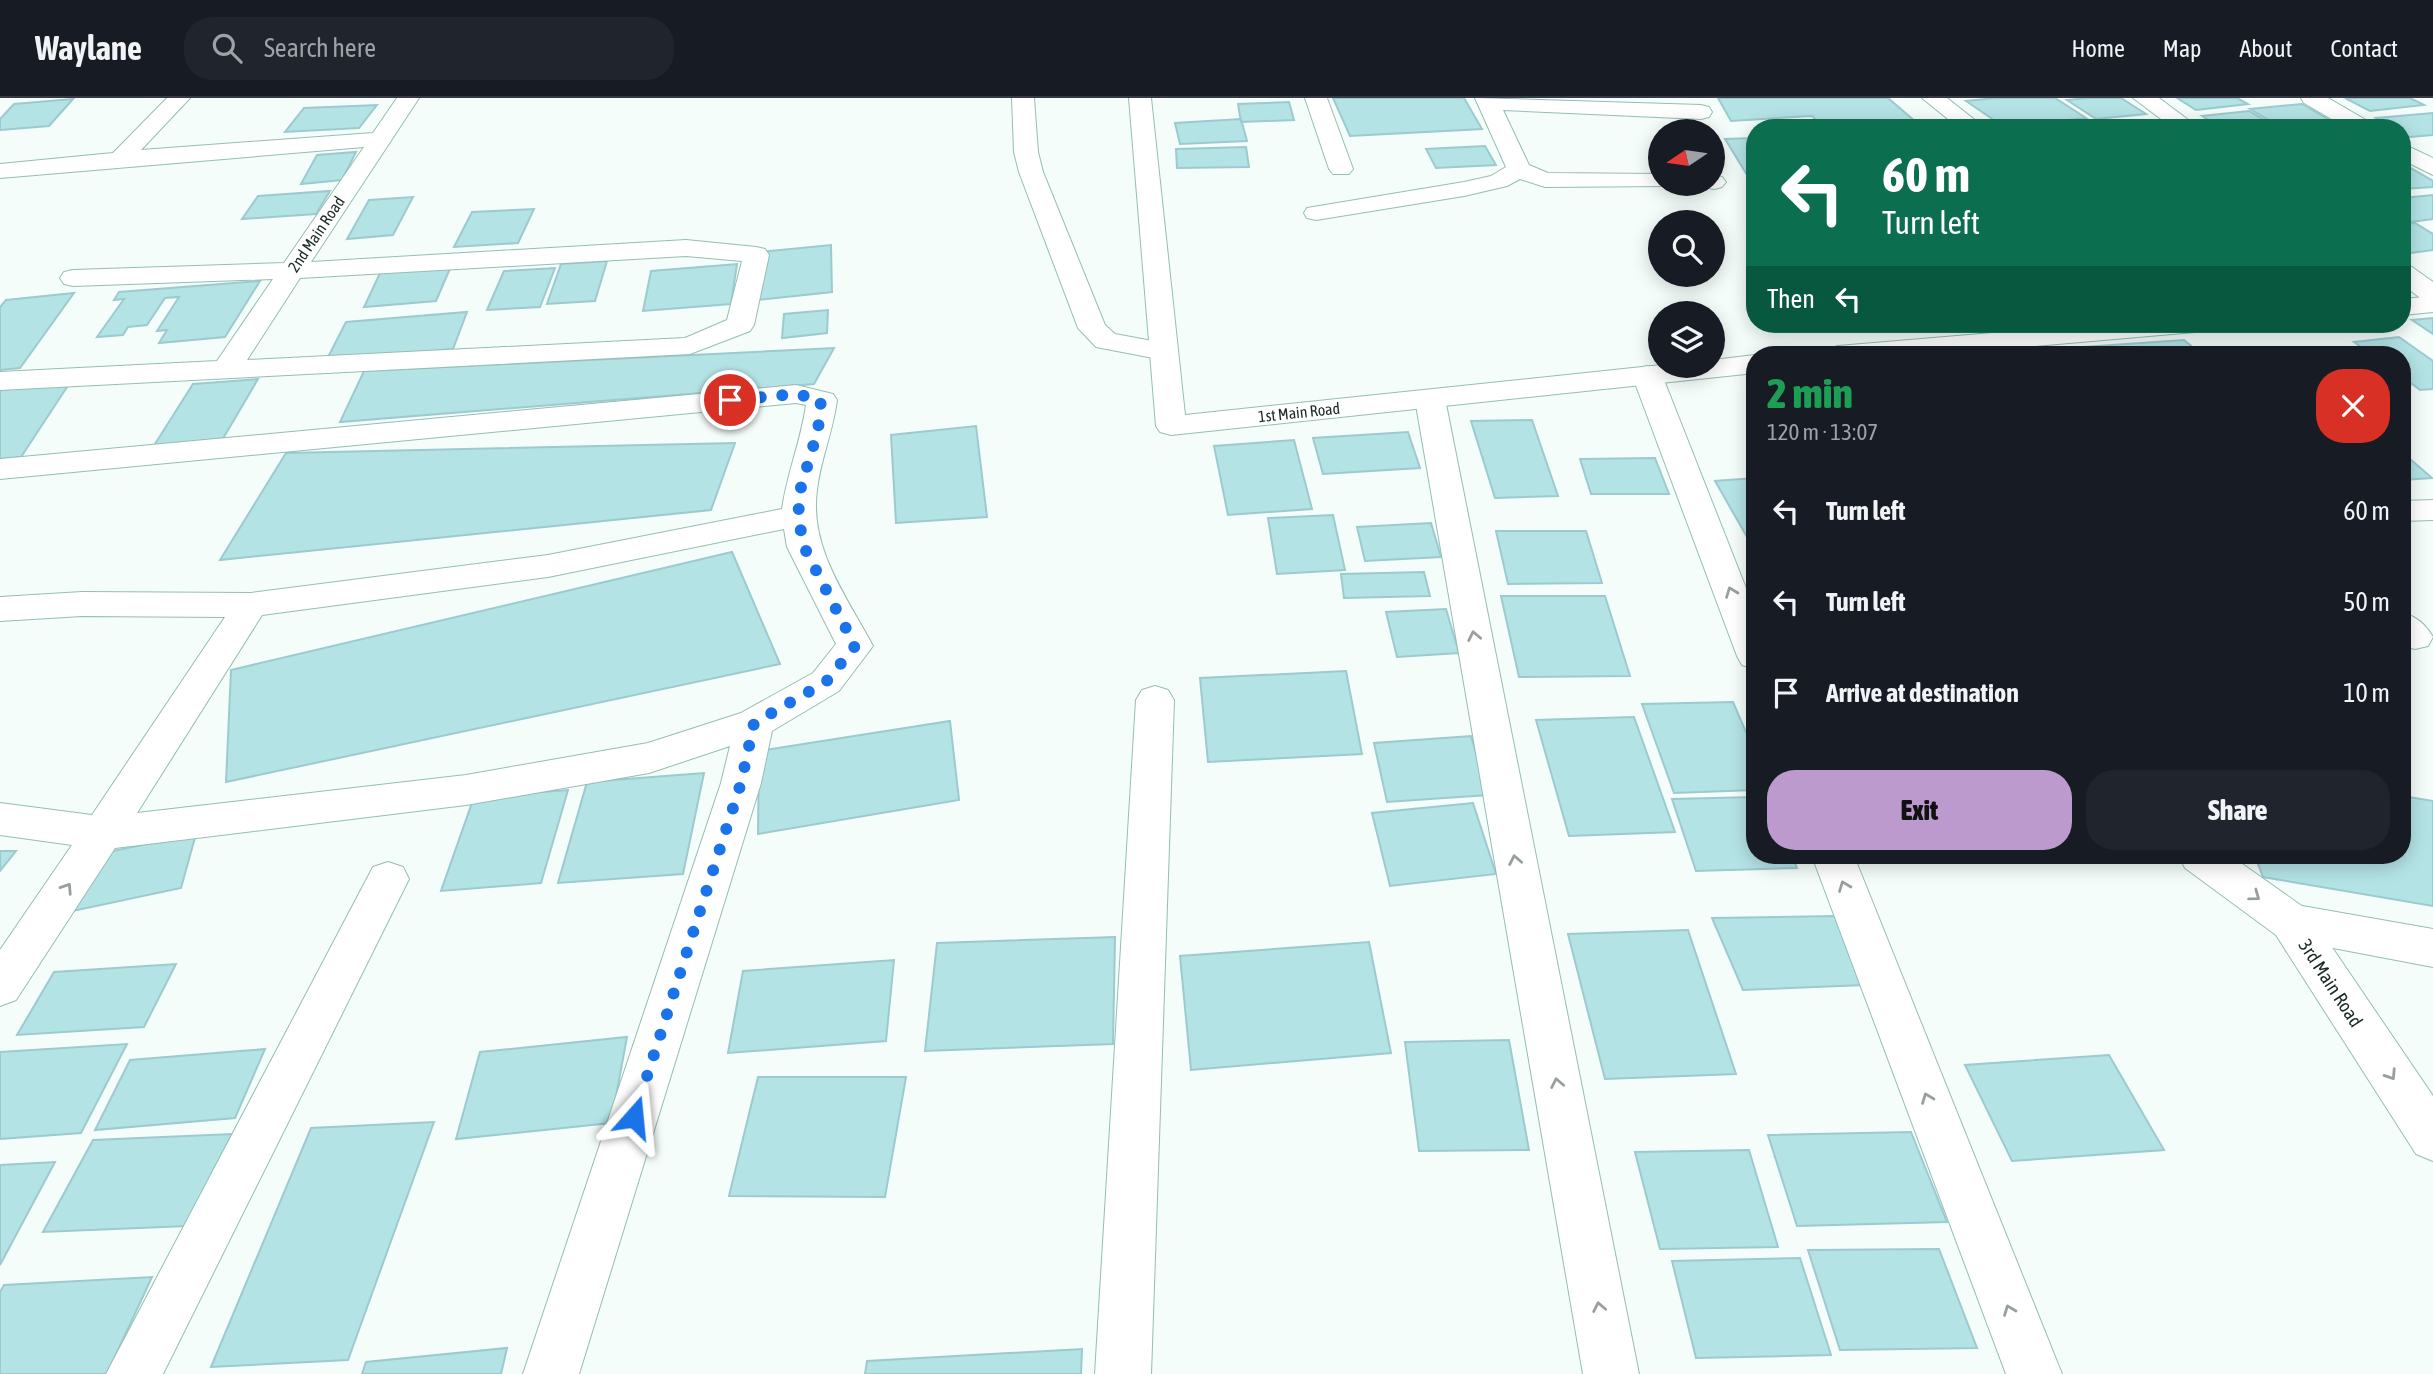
<!DOCTYPE html>
<html lang="en">
<head>
<meta charset="utf-8">
<style>
	body { margin:0; font-family:"Asap Condensed",sans-serif; background:#20242c; color:#f1f3f6; height:100vh; display:flex; flex-direction:column; font-size:26px; white-space:nowrap }
	* { box-sizing:border-box; margin:0 }
	p { font-size:23px; color:#9ea1a6 }
	.icon { flex:none; width:38px; height:38px; fill:none; stroke:currentColor; stroke-width:2; stroke-linecap:round; stroke-linejoin:round }
	.map { position:relative; flex:1; overflow:hidden }
	.side { position:absolute; left:1746px; top:248px; width:665px; height:518px; display:flex; flex-direction:column; background:#171b24; border-radius:28px; box-shadow:0 4px 18px #0003 }
	.side>* { flex:none }
	.guide { position:absolute; left:1746px; top:21px; width:665px; height:214px; border-radius:28px; box-shadow:0 4px 18px #0003; background:#0b6e4f; color:#fff; overflow:hidden }
	.needle { width:46px; rotate:257deg }
	.controls { position:absolute; left:1648px; top:21px; display:grid; gap:14px }
	.controls a { display:grid; place-items:center; width:77px; height:77px; border-radius:50%; background:#171b24; box-shadow:0 4px 18px #0003; font-size:35px }
	.pin { position:absolute; display:grid; place-items:center; width:60px; height:60px; color:#fff; margin:-30px; border:4px solid #fff; border-radius:50%; box-shadow:0 2px 7px #0007 }
	.me { position:absolute; width:77px; margin:-38px; rotate:18deg; stroke-linejoin:round; filter:drop-shadow(0 0 5px #0008) }
	.turn { display:flex; align-items:center; gap:24px; height:147px; padding:0 21px; font-size:32px }
	.turn .icon { width:91px; height:91px; stroke-width:2.5 }
	.turn b { display:block; font-size:49px; line-height:60px }
	.then { display:flex; align-items:center; height:66px; padding:0 21px; background:#0003; gap:14px; font-size:26px }
	.round { display:grid; place-items:center; flex:none; width:74px; height:74px; border-radius:28px; background:#20242c }
	.summary { display:flex; align-items:center; justify-content:space-between; height:119px; padding:0 21px }
	h1 { font-size:42px; font-weight:800; line-height:52px; color:#1e9e55 }
	.action { display:flex; gap:14px; margin-top:auto; padding:14px 21px }
	.action a { flex:1; height:80px; border-radius:28px; background:#bd9ace; color:#111; font-size:28px; font-weight:800; line-height:80px; text-align:center }
	.action a+a { background:#20242c; color:#f1f3f6 }
	ul { padding:0; list-style:none }
	li { display:flex; align-items:center; gap:21px; height:91px; padding:0 21px }
	li div { flex:1 }
	li b { display:block; font-size:26px }
	li em { font-style:normal }
	header { display:flex; align-items:center; gap:42px; box-sizing:border-box; height:98px; padding:0 35px; background:#171b24; border-bottom:2px solid #363941 }
	header strong { font-size:33px }
	nav { display:flex; gap:38px; margin-inline-start:auto; font-size:24px }
	.search { width:490px; height:63px; background:#20242c; display:flex; align-items:center; gap:18px; box-sizing:border-box; padding:0 24px; border-radius:28px; color:#9ea1a6; font-size:26px }
	.map>svg:first-child { display:block }
</style>
</head>
<body>
<header>
<strong>Waylane</strong>
<div class="search"><svg class="icon" aria-label="search" viewBox="0 0 24 24"><circle cx="10" cy="10" r="6"/><path d="M15 15l6 6"/></svg>Search here</div>
<nav><a>Home</a><a>Map</a><a>About</a><a>Contact</a></nav>
</header>
<div class="map">
<svg width="2433" height="1276" viewBox="0 0 2433 1276">
	<rect width="100%" height="100%" fill="#f4fdfa"/>
	<!-- building -->
	<path fill="#b4e3e6" stroke="#9ccace" stroke-width="2" d="M1333,0H1464L1482,31L1350,38Z
		M1718,0H1888L1923,30H1824L1812,18L1731,23Z
		M1995,0H2055L2086,20L2004,29L1966,3Z
		M2087,0H2121L2146,16L2096,21L2067,2Z
		M2177,0H2237L2248,6L2196,12Z
		M2345,0H2410L2424,7L2370,13Z
		M73,1L49,28L0,32V21L14,6Z
		M1289,4L1294,22L1241,24L1238,6Z
		M2302,6L2338,27L2282,30L2250,11Z
		M377,7L359,30L285,34L304,10Z
		M2249,13L2274,28L2221,30L2202,18Z
		M2433,15V37L2410,39L2403,35V30H2393L2376,20Z
		M1241,21L1247,43L1180,46L1175,25Z
		M2096,23L2106,30L2040,29Z
		M1755,40V90L1725,41Z
		M1485,48L1496,67L1436,70L1426,51Z
		M1246,49L1249,69L1177,70L1176,51Z
		M356,54L342,82L301,86L317,57Z
		M2403,69H2409L2433,83V89L2403,91Z
		M330,93L316,116L242,121L258,98Z
		M2433,97V121L2403,125V100Z
		M413,99L393,137L347,141L369,102Z
		M534,111L518,145L454,149L472,114Z
		M2415,125L2433,136V152L2403,156V126Z
		M831,147L832,194L758,202L760,154Z
		M607,163L595,203L547,206L561,166Z
		M452,166L436,203L364,209L382,171Z
		M737,166L731,206L643,213L651,173Z
		M555,170L540,209L487,212L504,173Z
		M260,183L225,239L159,245L167,232L157,233L179,199L165,200L147,227L128,229L123,237L97,239L124,201L114,202L119,194Z
		M74,195L20,270L0,272V209L6,202Z
		M828,212L827,235L782,240L784,216Z
		M467,214L453,251L326,263L346,224Z
		M2433,220V236L2412,222Z
		M2399,239L2433,263V291L2420,292L2403,279V257H2372L2354,244Z
		M2184,242L2202,257H1969Z
		M834,250L814,286L340,324L364,273Z
		M258,281L221,344L153,349L193,286Z
		M71,283L21,359L0,361V290Z
		M1532,322L1558,398L1495,400L1471,323Z
		M976,328L987,419L896,425L891,337Z
		M1408,334L1420,370L1323,376L1313,340Z
		M1294,342L1312,411L1228,417L1214,348Z
		M735,345L711,412L220,462L286,355Z
		M2403,355L2432,380L2403,382Z
		M1655,360L1669,396H1591L1580,361Z
		M1755,380V453L1715,383Z
		M1333,417L1345,472L1277,476L1268,420Z
		M1431,425L1441,459L1365,463L1357,429Z
		M1496,433H1586L1602,485L1508,486Z
		M732,454L780,566L226,684L231,572Z
		M1424,474L1430,498L1344,500L1341,476Z
		M1501,498H1605L1630,578L1519,579Z
		M1446,511L1459,555L1397,559L1386,514Z
		M1346,573L1362,656L1208,664L1200,580Z
		M1733,604L1755,655V692L1674,695L1642,606Z
		M1634,619L1675,734L1569,738L1536,622Z
		M950,623L959,702L758,736L759,653Z
		M1471,638L1488,697L1387,704L1374,645Z
		M704,675L683,776L558,785L587,684Z
		M568,692L541,785L441,793L474,699Z
		M2403,698L2433,703V808L2263,779L2255,758H2403Z
		M1755,699V758H1792L1797,770L1696,773L1672,701Z
		M1473,705L1496,776L1390,788L1372,715Z
		M196,736L181,790L73,813L93,757Z
		M0,753H16L0,773Z
		M1835,818L1864,887L1743,892L1712,820Z
		M1688,832L1736,976L1605,981L1568,836Z
		M1115,839L1113,946L925,953L937,845Z
		M1369,844L1391,955L1191,972L1180,858Z
		M894,862L886,943L728,955L743,873Z
		M176,866L144,929L17,937L54,874Z
		M627,939L611,1025L456,1041L480,954Z
		M1509,942L1529,1052L1419,1053L1405,944Z
		M127,946L81,1035L0,1041V954Z
		M265,951L235,1020L95,1032L130,962Z
		M2109,957L2164,1052L2012,1063L1965,967Z
		M758,979H906L885,1099L729,1098Z
		M434,1024L348,1262L211,1269L311,1030Z
		M1911,1034L1947,1124L1797,1128L1768,1037Z
		M232,1036L187,1128L43,1134L93,1042Z
		M1749,1052L1778,1149L1660,1151L1635,1054Z
		M55,1064L0,1167V1067Z
		M1939,1151L1977,1250L1840,1252L1808,1152Z
		M1800,1160L1831,1257L1696,1260L1672,1163Z
		M152,1179L107,1276H0V1194L4,1187Z
		M507,1250L501,1276H362L366,1264Z
		M1082,1251L1081,1276H865L867,1263Z"/>
	<g fill="none" stroke-linecap="round" stroke-linejoin="round">
		<defs>
			<path id="minor" d="M167,0H190L141,52L373,35L397,0H419L311,164L686,142L756,149L765,151L769,157L754,227L750,233L690,256L0,292V274L217,263L273,181L73,188L64,186L60,180L64,174L73,172L284,165L364,49L0,80V66L113,55ZM686,158L742,163L727,222L685,240L247,262L300,180Z
				M1012,0H1034L1038,54L1043,74L1105,227L1115,236L1174,247L1178,253L1174,259L1164,262L1096,249L1078,230L1019,74L1014,54Z
				M1305,0H1327L1353,71L1349,76H1333L1329,71Z
				M1475,0L1701,7L1709,9L1712,14L1709,19L1701,21L1503,12L1529,67L1548,75L1661,76V86H1671L1669,88L1545,89L1520,81L1507,88L1464,98L1316,122L1307,120L1304,115L1307,110L1464,84L1491,78L1506,69Z
				M1922,0H1947L1985,30H1959Z
				M2133,0H2159L2199,30H2173Z
				M2301,0H2328L2371,25L2374,30H2347L2304,5Z
				M2403,46L2433,60V77L2403,62Z
				M1713,77L1722,79L1726,84L1722,89L1714,91L1705,89L1702,86H1713Z
				M2403,167L2412,169L2433,184V204L2423,202L2403,187Z
				M1647,268L1657,271L1662,277L1755,513V571L1742,567L1737,558L1632,277L1637,271Z
				M796,287L833,296L837,302C833,334 820,363 817,392C809,450 847,499 873,548L839,593L772,633L761,685L579,1276H523L721,685L730,648L649,675L466,707L115,750L16,902L0,908V852L72,747L0,737V705L92,717L225,519L82,518L0,523V499L82,494L251,495L548,457L782,411C787,375 801,343 806,307L796,305L0,381V361ZM784,431L787,449L836,546L813,575L741,615L648,645L466,677L137,715L262,517L548,479Z
				M1430,292L1440,295L1445,301L1639,1276H1583L1415,301L1420,295Z
				M2433,402V422L2403,423V403Z
				M2403,515C2417,519 2425,526 2433,539L2428,548L2415,551L2403,548Z
				M1155,588L1168,592L1174,602L1151,1276H1095L1136,602L1142,592Z
				M1812,758H1854L2062,1276H2006Z
				M388,764L403,769L409,781L163,1276H106L373,769Z
				M2291,806L2433,831V869L2291,842L2276,837L2269,824L2276,811Z"/>
			<path id="tertiary" d="M1129,0H1151L1185,317L1661,267L1713,268V262L1755,257V275L1171,337L1160,334L1156,328Z
				M2433,198V214L2403,217V201Z
				M2101,226H2209L2205,232L2195,234L1933,257H1824L1828,251L1838,248Z
				M2179,758H2231L2306,811L2433,998V1063L2416,1056L2276,837L2185,770Z"/>
		</defs>
		<!-- minor casing -->
		<use href="#minor" stroke="#94beb1" stroke-width="2"/>
		<!-- tertiary casing -->
		<use href="#tertiary" stroke="#94beb1" stroke-width="2"/>
		<!-- minor -->
		<use href="#minor" fill="#fff" fill-rule="evenodd"/>
		<!-- tertiary -->
		<use href="#tertiary" fill="#fff" fill-rule="evenodd"/>
	</g>
	<!-- one-way arrows -->
	<defs><path id="oneway-chevron" d="M-2-3.5L2.5 0L-2 3.5" fill="none" stroke-width="1.6" stroke-linecap="round" stroke-linejoin="round" transform="scale(1.75)"/></defs>
	<g stroke="#989f9d">
		<use href="#oneway-chevron" transform="translate(1731 494) rotate(-111)"/>
		<use href="#oneway-chevron" transform="translate(1474 538) rotate(-101)"/>
		<use href="#oneway-chevron" transform="translate(1515 762) rotate(-101)"/>
		<use href="#oneway-chevron" transform="translate(1844 788) rotate(-111)"/>
		<use href="#oneway-chevron" transform="translate(67 790) rotate(-57)"/>
		<use href="#oneway-chevron" transform="translate(2255 798) rotate(36)"/>
		<use href="#oneway-chevron" transform="translate(2391 977) rotate(57)"/>
		<use href="#oneway-chevron" transform="translate(1557 985) rotate(-101)"/>
		<use href="#oneway-chevron" transform="translate(1927 1000) rotate(-111)"/>
		<use href="#oneway-chevron" transform="translate(1599 1209) rotate(-101)"/>
		<use href="#oneway-chevron" transform="translate(2009 1212) rotate(-111)"/>
	</g>
	<g fill="none" stroke-linecap="round" stroke-linejoin="round">
		<!-- route -->
		<path stroke="#1a73e8" stroke-width="12" stroke-dasharray="0 21.6" d="M634,1019L741,685L754,625L826,584L855,548L804,449L798,418L801,389L818,332L821,302L796,296L730,302"/>
	</g>
	<g text-anchor="middle" stroke-width="6" stroke-linejoin="round" paint-order="stroke">
		<!-- far-street labels -->
		<g font-size="16" fill="#192a25" stroke="#fff">
			<text transform="translate(316 136) rotate(-56)" y="6">2nd Main Road</text>
			<text transform="translate(1299 314) rotate(-6)" y="6">1st Main Road</text>
		</g>
		<!-- street labels -->
		<g font-size="19" fill="#192a25" stroke="#fff">
			<text transform="translate(2331 885) rotate(57)" y="7">3rd Main Road</text>
		</g>
	</g>
</svg>
<div class="controls">
<a><svg class="needle" viewBox="-14 -14 28 28"><path d="M0-13l5 13h-10z" fill="#e53935"/><path d="M0 13l5-13h-10z" fill="#9ea1a6"/></svg></a>
<a><svg class="icon" aria-label="search" viewBox="0 0 24 24"><circle cx="10" cy="10" r="6"/><path d="M15 15l6 6"/></svg></a>
<a><svg class="icon" aria-label="layers" viewBox="0 0 24 24"><path d="M12 4l9 5-9 5-9-5zM3 14l9 5 9-5"/></svg></a>
</div>
<div class="pin" style="left:730px;top:302px;background:#d93025"><svg class="icon" aria-label="arrive" viewBox="0 0 24 24"><path d="M6 21V4h12l-3 4 3 4H6"/></svg></div>
<svg class="me" style="left:634px;top:1019px" viewBox="-20 -20 40 40"><path d="M0-17L14 15 0 8-14 15z" fill="#1a73e8" stroke="#fff" stroke-width="4"/></svg>
<div class="guide">
<div class="turn"><svg class="icon" aria-label="left" viewBox="0 0 24 24"><path d="M17 20v-9H6M10 6l-5 5 5 5"/></svg><div><b>60 m</b>Turn left</div></div>
<div class="then">Then<svg class="icon" aria-label="left" viewBox="0 0 24 24"><path d="M17 20v-9H6M10 6l-5 5 5 5"/></svg></div>
</div>
<section class="side">
<div class="summary"><div><h1>2 min</h1><p>120 m · 13:07</p></div><a class="round" style="background:#d93025;color:#fff"><svg class="icon" aria-label="close" viewBox="0 0 24 24"><path d="M6 6l12 12M18 6L6 18"/></svg></a></div>
<ul>
<li><svg class="icon" aria-label="left" viewBox="0 0 24 24"><path d="M17 20v-9H6M10 6l-5 5 5 5"/></svg><div><b>Turn left</b></div><em>60 m</em></li>
<li><svg class="icon" aria-label="left" viewBox="0 0 24 24"><path d="M17 20v-9H6M10 6l-5 5 5 5"/></svg><div><b>Turn left</b></div><em>50 m</em></li>
<li><svg class="icon" aria-label="arrive" viewBox="0 0 24 24"><path d="M6 21V4h12l-3 4 3 4H6"/></svg><div><b>Arrive at destination</b></div><em>10 m</em></li>
</ul>
<div class="action"><a>Exit</a><a>Share</a></div>
</section>
</div>
</body>
</html>
